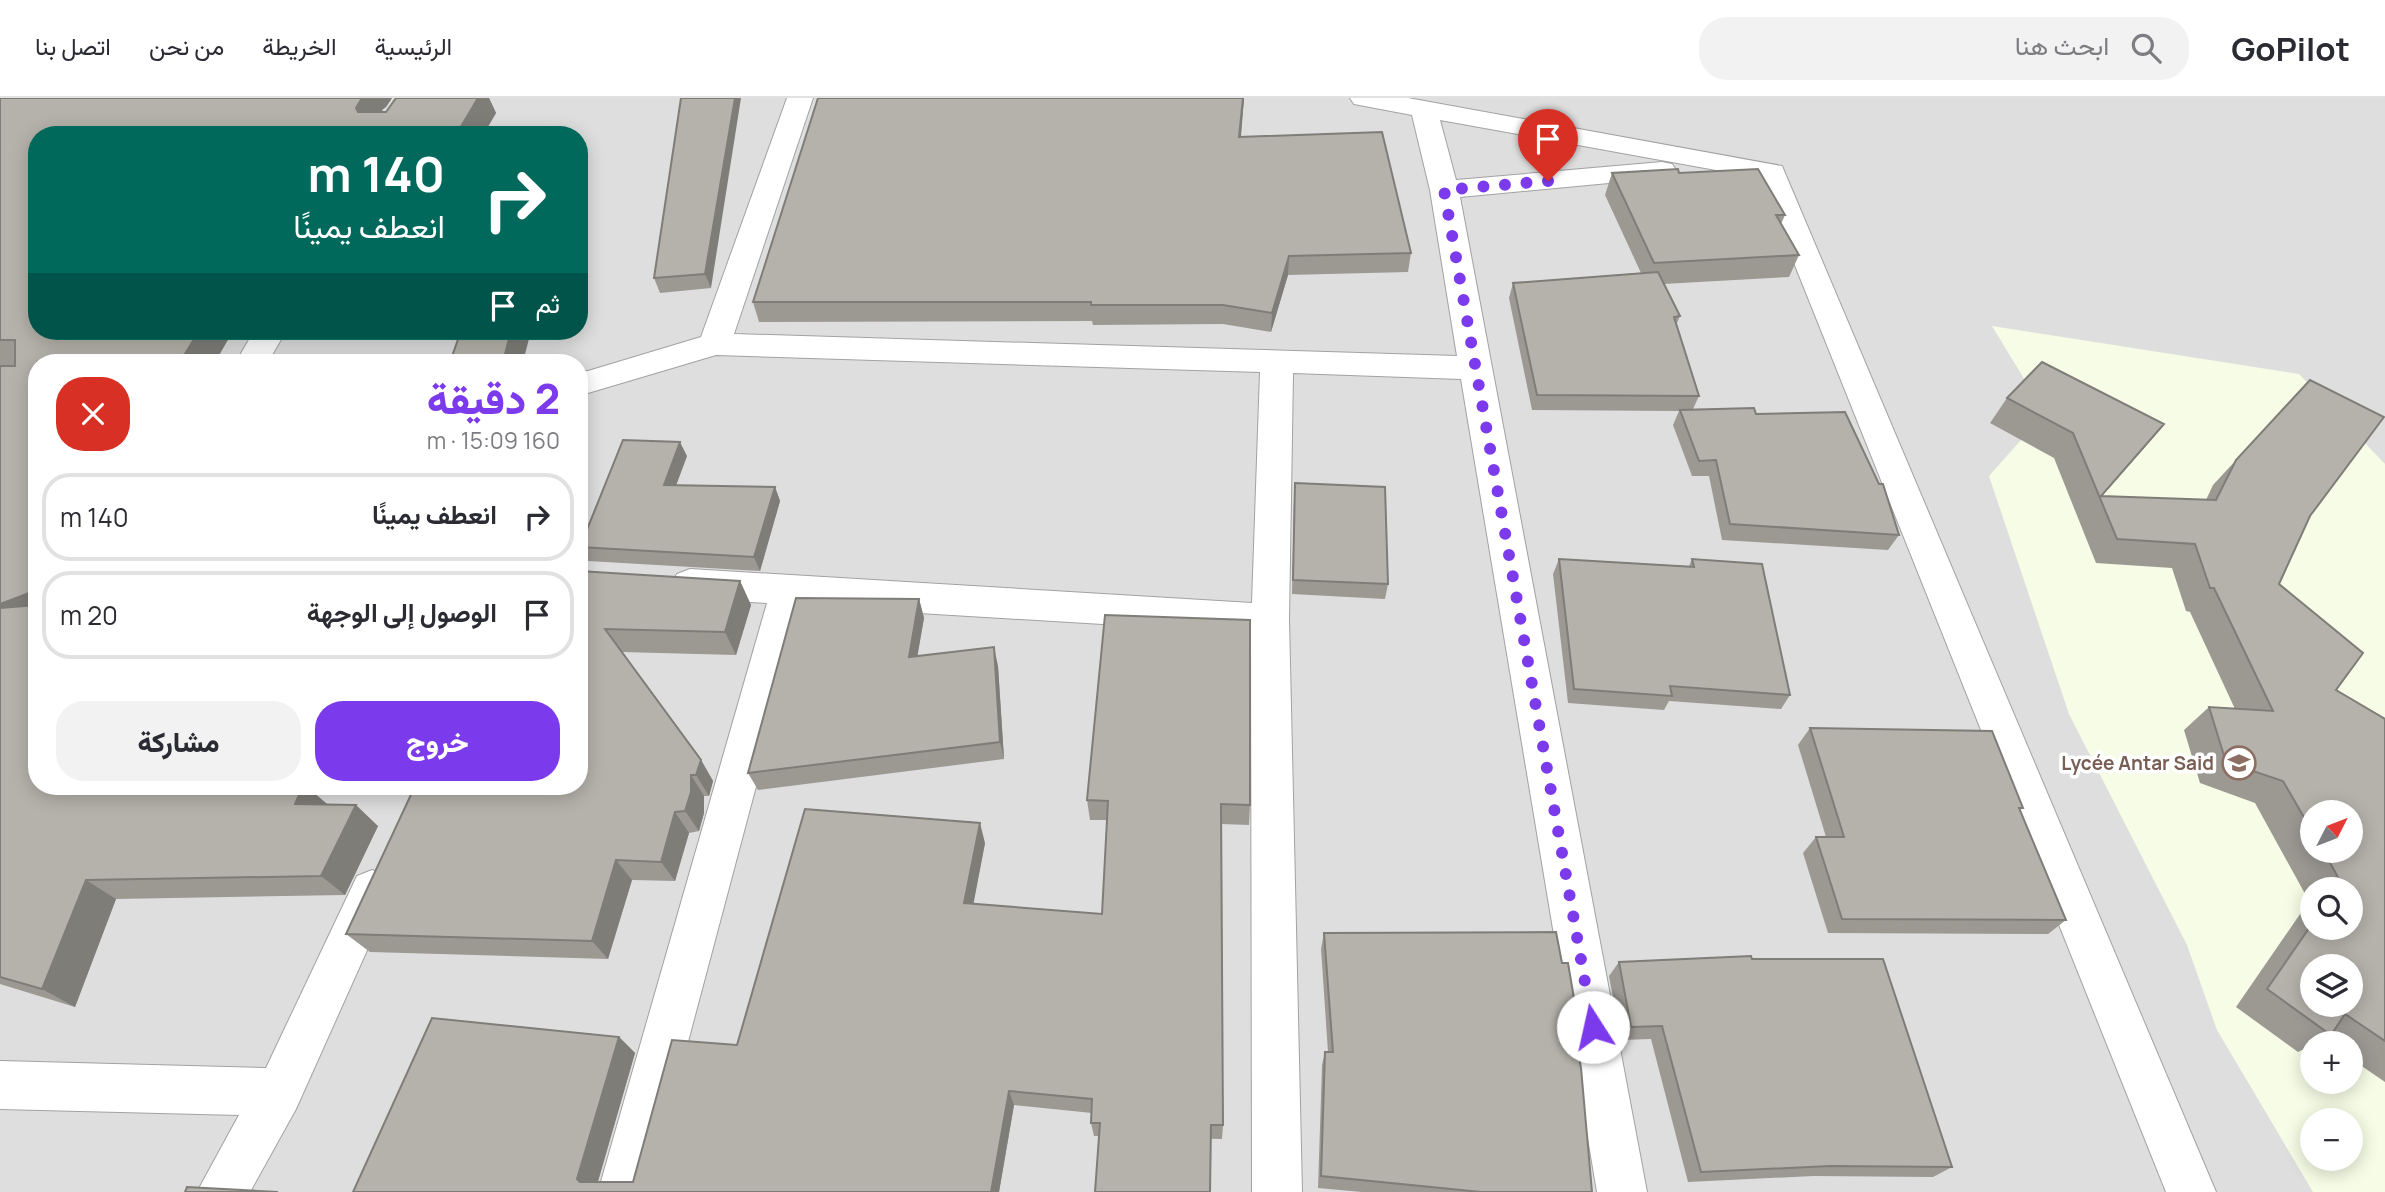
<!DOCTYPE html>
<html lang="ar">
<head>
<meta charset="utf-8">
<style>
	body { margin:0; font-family:Manrope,Vazirmatn,sans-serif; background:#f2f2f3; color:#2b2b33; direction:rtl; height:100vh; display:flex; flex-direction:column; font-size:26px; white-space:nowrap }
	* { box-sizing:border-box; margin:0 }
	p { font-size:23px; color:#7c7c81 }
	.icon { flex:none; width:38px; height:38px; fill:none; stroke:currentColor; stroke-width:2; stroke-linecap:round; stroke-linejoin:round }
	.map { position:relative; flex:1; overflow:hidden; direction:ltr }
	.drawer { position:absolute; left:28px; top:256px; width:560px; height:441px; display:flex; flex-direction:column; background:#fff; border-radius:28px; box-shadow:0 4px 18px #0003; direction:rtl }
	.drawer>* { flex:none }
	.top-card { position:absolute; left:28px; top:28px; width:560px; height:214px; border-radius:28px; box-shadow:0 4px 18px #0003; direction:rtl; background:#00695c; color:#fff; overflow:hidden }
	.needle { width:46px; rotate:48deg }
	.buttons { position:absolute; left:2300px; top:702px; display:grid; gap:14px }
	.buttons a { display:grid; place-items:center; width:63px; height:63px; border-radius:50%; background:#fff; box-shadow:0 4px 18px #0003; font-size:35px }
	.pin { position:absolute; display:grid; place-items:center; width:60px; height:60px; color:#fff; margin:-72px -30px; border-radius:50% 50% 50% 0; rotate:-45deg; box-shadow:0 0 7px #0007 }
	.pin .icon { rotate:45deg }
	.me { position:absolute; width:77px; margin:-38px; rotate:350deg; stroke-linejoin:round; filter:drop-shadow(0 0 5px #0008) }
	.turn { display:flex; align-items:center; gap:24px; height:147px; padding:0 28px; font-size:32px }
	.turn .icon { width:91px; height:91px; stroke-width:2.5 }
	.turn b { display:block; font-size:49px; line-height:60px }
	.then { display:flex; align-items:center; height:66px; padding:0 28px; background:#0003; gap:14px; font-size:26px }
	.round { display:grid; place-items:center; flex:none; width:74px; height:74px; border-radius:28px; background:#f2f2f3 }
	.summary { display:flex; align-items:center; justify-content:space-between; height:119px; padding:0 28px }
	h1 { font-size:42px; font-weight:800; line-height:52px; color:#7c3aed }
	.primary-button { display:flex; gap:14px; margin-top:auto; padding:14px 28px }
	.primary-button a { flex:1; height:80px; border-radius:28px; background:#7c3aed; color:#fff; font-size:28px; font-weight:800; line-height:80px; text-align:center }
	.primary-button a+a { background:#f2f2f3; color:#2b2b33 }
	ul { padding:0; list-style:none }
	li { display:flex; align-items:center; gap:21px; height:88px; margin:0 14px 10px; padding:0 14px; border:4px solid #e1e1e2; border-radius:28px }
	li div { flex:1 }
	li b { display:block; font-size:26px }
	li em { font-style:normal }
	header { display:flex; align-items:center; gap:42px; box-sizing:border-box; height:98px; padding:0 35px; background:#fff; border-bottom:2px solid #e1e1e2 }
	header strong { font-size:33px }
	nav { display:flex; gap:38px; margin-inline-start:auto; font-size:24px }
	.search { width:490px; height:63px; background:#f2f2f3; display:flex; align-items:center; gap:18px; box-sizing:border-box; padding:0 24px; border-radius:28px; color:#7c7c81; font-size:26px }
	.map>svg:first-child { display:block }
</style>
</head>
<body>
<header>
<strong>GoPilot</strong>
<div class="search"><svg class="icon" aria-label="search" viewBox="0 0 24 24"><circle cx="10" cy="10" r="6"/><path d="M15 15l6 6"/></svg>ابحث هنا</div>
<nav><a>الرئيسية</a><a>الخريطة</a><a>من نحن</a><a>اتصل بنا</a></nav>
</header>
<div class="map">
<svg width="2385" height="1094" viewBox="0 0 2385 1094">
	<rect width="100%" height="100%" fill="#f0efe9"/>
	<!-- residential -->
	<path fill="#dfdede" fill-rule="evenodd" d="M0,0H2385V1094H0ZM37,37H579V233H37ZM37,264H579V688H37ZM2312,714H2350V752H2312ZM2312,791H2350V830H2312ZM2312,868H2350V906H2312ZM2312,945H2350V984H2312ZM2312,1022H2350V1060H2312Z"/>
	<!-- education -->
	<path fill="#f7fce6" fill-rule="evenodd" d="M1992,228L2299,276L2385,366V1094H2313L2217,932L2187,847L2069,616L1989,378L2045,315ZM2312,714H2350V752H2312ZM2312,791H2350V830H2312ZM2312,868H2350V906H2312ZM2312,945H2350V984H2312ZM2312,1022H2350V1060H2312Z"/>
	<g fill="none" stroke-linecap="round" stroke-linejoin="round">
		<defs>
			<path id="minor" d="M787,0H813L734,236L1457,258L1430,92L1412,17L1354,6L1350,0H1408L1782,68L2216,1094H2166L1760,80L1440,22L1456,82L1662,64L1672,66L1676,72L1672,78L1662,80L1460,99L1647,1094H1597L1461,281L1293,275L1289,521L1302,1094H1252L1251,535L804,508L648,1094H598L767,505L690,501L677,496L671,486L677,476L690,471L1252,505L1260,274L716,257L588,295H579V273H588L701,239Z
				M254,233H286L268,264H236Z
				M372,772L387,778L394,792L296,1011L250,1094H197L239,1017L0,1011V963L266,970L357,778Z"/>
		</defs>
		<!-- minor casing -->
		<use href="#minor" stroke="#a2a2a2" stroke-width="2"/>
		<!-- minor -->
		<use href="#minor" fill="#fff" fill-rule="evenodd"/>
	</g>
	<!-- wall -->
	<path fill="#9c9993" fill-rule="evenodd" d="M0,0H392L386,9L382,12L383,14H386L396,0H489L496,15L483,37H37V233H233L215,264H37V688H159L158,689L306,688L327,706L378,728L345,797L116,801L75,909L0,886V268L15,267H0Z
		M681,0L711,190L660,195L654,180Z
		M1244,0L1241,39L1411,155L1408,174L1288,177L1271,234L1223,226L1093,227L1092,223L759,224L753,204Z
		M1612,75H1679L1785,117L1781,126L1799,157L1789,179L1663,186L1680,218L1676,227L1699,298L1693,311L1756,316L1899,437L1888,452L1722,442L1709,378H1692L1673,327L1679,313L1532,312L1509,200L1513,185L1641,175L1605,97Z
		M2310,282V418L2279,486L2336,592L2385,621V984L2350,960V945H2329L2323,941L2315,945H2312V947L2298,954L2236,909L2309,803L2255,705L2200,685L2184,632L2209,609L2235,611L2190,514L2186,513L2172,470L2096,465L2054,360L1990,325L2007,300L2143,351L2102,398L2206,402L2213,387ZM2312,714L2350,752H2312ZM2312,791H2350L2312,830Z
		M687,358L676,387L775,389L780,403L760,473L588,463L580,449Z
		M1295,385L1388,486L1385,501L1292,496L1294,401Z
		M1559,461L1689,468L1692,461L1790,597L1781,611L1669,603L1664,612L1568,605L1553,476Z
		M579,473L740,483L751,507L736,557L622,554L701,662L713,683L709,698H704V715L699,733L689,735L675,783L632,782L608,861L370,854L346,836Z
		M919,501L924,520L917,558L998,568L1004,661L758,692L748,675Z
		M1810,630L2023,710L2020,712L2066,822L2048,836L1828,835L1803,755L1816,739H1826L1798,647Z
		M1087,702L1250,707L1249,727L1221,726L1223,1027L1222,1041L1094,1038L1091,1025L1092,1015L1014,1007L999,1094H353L619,939L635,955L598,1084H633L737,947L985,745L973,806L1102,816L1107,722H1090Z
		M1324,835L1562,865L1579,930L1575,936L1592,1094H1362L1318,1090L1322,967L1325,954H1328L1321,851Z
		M1752,861L1952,1069L1933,1079L1814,1078L1688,1084L1651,941L1621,942L1609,878L1619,864Z"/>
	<!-- shaded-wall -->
	<path fill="#7f7d78" d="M362,0H392L386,9L382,12L383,14L370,36L356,10Z
		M478,0H489L496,15L483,37H456Z
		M735,0H741L711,190L705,176Z
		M1243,0H1244L1239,59V39Z
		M1289,158L1288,177L1271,234L1272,215Z
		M199,233H233L215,264H180Z
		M511,233H531L523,264H503Z
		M2164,326L2143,351L2100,400V399Z
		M680,344L687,358L671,401L664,387Z
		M775,389L780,403L760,473L754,459Z
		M740,483L751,507L736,557L725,534Z
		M37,492V526L0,522V506Z
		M919,501L924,520L914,578L909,559Z
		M994,549L998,568L1004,661L1000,644Z
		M701,662L713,683L709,698L696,677Z
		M691,677L704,698V715L699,733L685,713Z
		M123,688H159L150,711L122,690Z
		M303,688H306L327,706H295Z
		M356,707L378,728L345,797L321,778Z
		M675,714L689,735L675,783L661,764Z
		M980,725L985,745L970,824L964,805Z
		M616,762L632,782L608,861L592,843Z
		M86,782L116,801L75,909L42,891Z
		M619,939L635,955L595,1093L580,1084L577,1081Z
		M1009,993L1014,1007L999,1094H991Z"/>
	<!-- building -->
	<path fill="#b5b2ab" stroke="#7f7d78" stroke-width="2" fill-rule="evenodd" d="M0,0H362L356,10L358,14H386L396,0H478L456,37H37V233H199L180,264H37V492L0,506V268H15V242H0Z
		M681,0H735L705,176L654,180Z
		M818,0H1243L1239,39L1382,34L1411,155L1289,158L1272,215L1223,207H1091V204H753Z
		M1678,71L1679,75L1758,71L1785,117H1776L1799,157L1654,165L1612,75Z
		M1658,174L1680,218L1674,219L1699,298L1537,297L1513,185Z
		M461,233H511L503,264H450Z
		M2042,264L2164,326L2101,398L2216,402L2236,362L2310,282L2384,319L2310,418L2279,486L2363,555L2336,592L2385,621V943L2345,916L2331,937L2267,891L2312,826V830H2350V791H2335L2340,783L2323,752H2350V714H2312V733L2283,683L2226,664L2209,609L2273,613L2214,490H2210L2195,446L2117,441L2073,335L2007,300ZM2312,868H2350V906H2312Z
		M1754,310L1756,316L1845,314L1879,386H1883L1899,437L1730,426L1716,362L1699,363L1680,312Z
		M623,342L680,344L664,387L775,389L754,459L580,449Z
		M1295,385L1385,389L1388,486L1293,482Z
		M1559,461L1694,469L1692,461L1762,466L1790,597L1670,588L1672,598L1574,591Z
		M579,473L740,483L725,534L605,531L701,662L696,677H691V694L685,713L675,714L661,764L616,762L592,843L346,836L415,688H579Z
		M796,500L919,501L909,559L994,549L1000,644L748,675Z
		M37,507V688H123L122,690L204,688H303L295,706L356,707L321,778L86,782L42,891L0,879V510Z
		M1105,517L1250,522V707L1221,706L1223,1027H1211L1210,1094H1095L1100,1025H1091L1092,1001L1009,993L991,1094H353L432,920L619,939L577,1081L580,1084H633L672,942L737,947L805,711L980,725L964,805L1102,816L1108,703L1087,702Z
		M1810,630L1992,633L2023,710H2019L2066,822L1842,821L1816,739H1844Z
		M1556,834L1562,865H1568L1579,930L1574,931L1581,970L1592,1094H1481L1321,1078L1325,954H1333L1324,835Z
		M1751,858L1752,861H1883L1952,1069L1830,1068L1701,1074L1662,928L1631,929L1619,864Z
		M187,1089L278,1094H185Z"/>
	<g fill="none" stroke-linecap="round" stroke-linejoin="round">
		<!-- route -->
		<path stroke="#7c3aed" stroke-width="12" stroke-dasharray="0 21.6" d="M1548,83L1444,92L1593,929"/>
	</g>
	<!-- icons -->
	<defs>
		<symbol id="school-ring" viewBox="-11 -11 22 22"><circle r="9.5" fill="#fff" stroke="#8d6e63" stroke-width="1.5"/><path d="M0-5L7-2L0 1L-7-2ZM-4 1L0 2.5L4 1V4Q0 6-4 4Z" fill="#8d6e63"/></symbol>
	</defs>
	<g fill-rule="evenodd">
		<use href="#school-ring" x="2220" y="646" width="38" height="38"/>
	</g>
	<g text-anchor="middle" stroke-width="7" stroke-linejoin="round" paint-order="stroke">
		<!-- education labels -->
		<g font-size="19" font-weight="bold" fill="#785e54" stroke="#fff" text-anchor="end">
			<text x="2214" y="672">Lycée Antar Said</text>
		</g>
	</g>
</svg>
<div class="buttons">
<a><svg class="needle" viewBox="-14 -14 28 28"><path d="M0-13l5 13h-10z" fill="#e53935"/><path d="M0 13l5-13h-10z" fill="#7c7c81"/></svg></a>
<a><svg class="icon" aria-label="search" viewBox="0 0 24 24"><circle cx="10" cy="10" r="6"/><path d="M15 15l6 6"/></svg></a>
<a><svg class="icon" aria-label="layers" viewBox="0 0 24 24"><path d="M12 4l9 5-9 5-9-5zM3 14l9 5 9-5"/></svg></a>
<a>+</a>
<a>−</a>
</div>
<div class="pin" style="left:1548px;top:83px;background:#d93025"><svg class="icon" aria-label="arrive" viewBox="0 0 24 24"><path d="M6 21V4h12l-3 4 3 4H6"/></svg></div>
<svg class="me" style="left:1593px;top:929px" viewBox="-20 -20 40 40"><circle r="19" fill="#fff"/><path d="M0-13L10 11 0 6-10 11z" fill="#7c3aed"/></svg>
<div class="top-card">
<div class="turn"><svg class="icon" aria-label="right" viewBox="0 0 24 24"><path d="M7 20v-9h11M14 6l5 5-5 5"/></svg><div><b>140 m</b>انعطف يمينًا</div></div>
<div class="then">ثم<svg class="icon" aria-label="arrive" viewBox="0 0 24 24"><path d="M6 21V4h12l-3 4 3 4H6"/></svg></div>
</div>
<section class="drawer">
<div class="summary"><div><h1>2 دقيقة</h1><p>160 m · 15:09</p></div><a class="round" style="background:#d93025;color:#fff"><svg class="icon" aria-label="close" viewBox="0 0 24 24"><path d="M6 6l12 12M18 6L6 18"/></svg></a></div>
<ul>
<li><svg class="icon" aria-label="right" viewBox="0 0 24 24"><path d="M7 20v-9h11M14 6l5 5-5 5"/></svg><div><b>انعطف يمينًا</b></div><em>140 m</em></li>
<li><svg class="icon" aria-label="arrive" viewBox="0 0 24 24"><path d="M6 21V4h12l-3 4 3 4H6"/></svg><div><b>الوصول إلى الوجهة</b></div><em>20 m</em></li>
</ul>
<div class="primary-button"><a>خروج</a><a>مشاركة</a></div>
</section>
</div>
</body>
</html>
